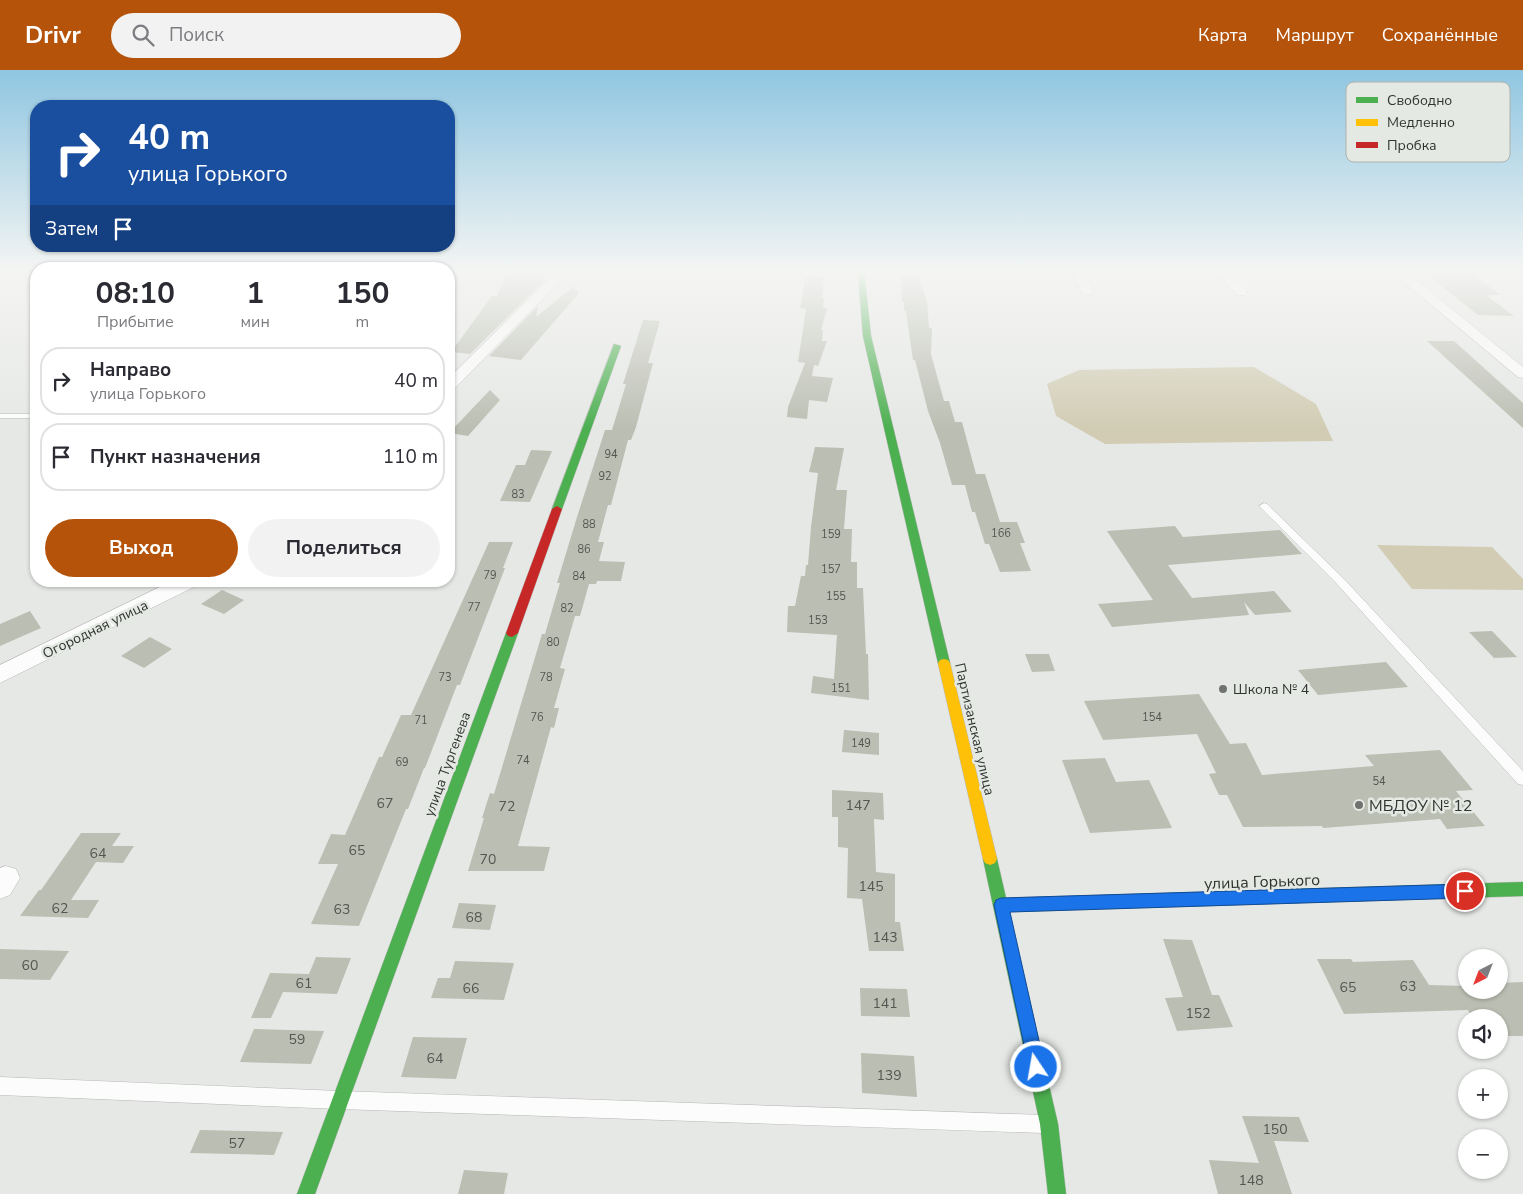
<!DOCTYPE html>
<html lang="ru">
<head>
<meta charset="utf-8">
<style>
	body { margin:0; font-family:"Nunito Sans",sans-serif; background:#f2f2f3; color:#2b2b33; height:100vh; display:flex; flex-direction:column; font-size:19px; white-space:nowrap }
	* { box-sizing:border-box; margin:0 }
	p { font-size:16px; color:#7c7c81 }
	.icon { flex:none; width:28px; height:28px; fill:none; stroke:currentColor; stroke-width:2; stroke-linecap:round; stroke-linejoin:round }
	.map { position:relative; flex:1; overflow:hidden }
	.details { position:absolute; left:30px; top:192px; width:425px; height:325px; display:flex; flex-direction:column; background:#fff; border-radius:20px; box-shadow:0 1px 4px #0004 }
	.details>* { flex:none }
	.top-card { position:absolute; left:30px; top:30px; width:425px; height:152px; border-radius:20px; box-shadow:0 1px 4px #0004; background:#1a4fa0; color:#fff; overflow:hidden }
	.needle { width:32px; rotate:222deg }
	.fabs { position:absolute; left:1458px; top:879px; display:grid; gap:10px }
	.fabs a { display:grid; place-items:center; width:50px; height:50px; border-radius:50%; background:#fff; box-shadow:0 1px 4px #0004; font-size:25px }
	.pin { position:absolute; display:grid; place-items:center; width:42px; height:42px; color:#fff; margin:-21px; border:2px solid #fff; border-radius:50%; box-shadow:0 1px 5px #0007 }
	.me { position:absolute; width:55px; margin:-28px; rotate:348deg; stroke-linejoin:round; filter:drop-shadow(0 0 4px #0008) }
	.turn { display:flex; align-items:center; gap:18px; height:105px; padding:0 15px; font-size:22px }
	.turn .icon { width:65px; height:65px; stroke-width:2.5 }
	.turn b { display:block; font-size:35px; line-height:42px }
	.then { display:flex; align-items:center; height:48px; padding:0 15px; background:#0003; gap:10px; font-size:19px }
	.eta { display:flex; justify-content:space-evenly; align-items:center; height:85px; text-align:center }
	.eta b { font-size:30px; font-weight:700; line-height:35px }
	.button { display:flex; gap:10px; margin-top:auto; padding:10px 15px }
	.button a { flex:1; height:58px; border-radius:30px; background:#b45309; color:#fff; font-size:20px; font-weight:700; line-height:58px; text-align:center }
	.button a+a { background:#f2f2f3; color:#2b2b33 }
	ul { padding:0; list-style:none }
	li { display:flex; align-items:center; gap:15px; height:68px; margin:0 10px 8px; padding:0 5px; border:2px solid #e1e1e2; border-radius:20px }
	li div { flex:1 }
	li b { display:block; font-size:19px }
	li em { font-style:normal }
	header { display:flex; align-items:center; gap:30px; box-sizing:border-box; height:70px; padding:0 25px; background:#b45309; color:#fff }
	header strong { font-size:24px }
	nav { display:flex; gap:28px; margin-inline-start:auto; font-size:18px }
	.search { width:350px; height:45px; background:#f2f2f3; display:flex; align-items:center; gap:12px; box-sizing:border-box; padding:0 18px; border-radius:28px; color:#7c7c81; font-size:19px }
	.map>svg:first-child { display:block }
</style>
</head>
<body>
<header>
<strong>Drivr</strong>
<div class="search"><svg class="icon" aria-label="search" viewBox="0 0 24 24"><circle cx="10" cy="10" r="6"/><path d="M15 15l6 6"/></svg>Поиск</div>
<nav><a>Карта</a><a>Маршрут</a><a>Сохранённые</a></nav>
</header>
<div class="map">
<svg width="1523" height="1124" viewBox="0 0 1523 1124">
	<rect width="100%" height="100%" fill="#e6e8e5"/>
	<!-- green -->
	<path fill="#d1ccb3" d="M1254,297L1316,334L1333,371L1105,374L1056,346L1047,314L1079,300Z
		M1377,475L1492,477L1523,509V520L1412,519Z"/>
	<!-- building -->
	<path fill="#bbbeb2" d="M513,201H545L542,213L470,284L451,282L492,226H497L506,206H512Z
		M1425,203L1472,204L1501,225H1486L1514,246L1478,245Z
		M806,206L824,207L822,228H824L823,238L827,239L821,260H823L822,271H827L818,296L814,295L812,306L833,308L827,332L809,330L807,349L787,347L788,337L805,293L798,292L806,239L800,238Z
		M901,206H918L927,231L929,258H932L931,284L944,331H949L955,352H962L976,404H985L1000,452H1017L1025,473H1020L1031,501L1000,502L989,474H985L975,442H972L965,415H952L940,373L928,341L915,290H913L906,241H904V232H902Z
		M573,217L579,223L521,290L489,286L538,236L536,247Z
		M643,250L660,251L648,293H653L636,357L631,370H628L611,435H608L598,472H604L599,491L625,492L621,511H597L596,514H589L580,546H575L560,598L565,599L554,638H559L554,658L551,657L518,776L550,777L544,801H468L484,748H482L490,723L494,724L542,564H545L560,513H557L577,447L605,360H612L626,314H623Z
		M1427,271H1454L1523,333V358Z
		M490,320L500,330L468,366L449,363Z
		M815,377L844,378L836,420H847L844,459H852L851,492H857V518H863L866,584H868L869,630L811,623L813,606L834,609L837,565L787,562L788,536H795L801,506H805L806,495H808L811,457L818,403L809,402Z
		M531,380L552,381L530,432L500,431L516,395H525Z
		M1175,456L1183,467L1280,460L1302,484L1168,495L1192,528L1274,521L1292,542L1255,545L1244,532L1249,545L1112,557L1098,534L1153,530L1107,461Z
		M489,472H513L503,498H505L460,615H457L425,698H424L408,739H406L359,856L311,854L338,794H318L331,764L345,765L379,687H382L401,645H411Z
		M222,520L244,530L224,544L201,534Z
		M30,541L41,558L0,576V554Z
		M1492,561L1517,587L1494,588L1469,562Z
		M150,567L172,579L144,598L121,586Z
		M1025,584H1049L1055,601L1032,602Z
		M1386,592L1408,617L1318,625L1298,600Z
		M1199,624L1230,674L1246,673L1262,705L1374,696L1365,685L1440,680L1473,720L1456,721L1485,756L1447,759L1440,749L1323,758L1322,756L1243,757L1227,725H1219L1209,704L1216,703L1197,664L1103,670L1084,631Z
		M844,660L879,663V685L842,682Z
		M1105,688L1116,712L1149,710L1172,758L1090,763L1062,690Z
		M832,720L883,723L884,750L874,749L876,802L895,804V852H900L904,881H869L862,829L847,828L848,778L838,777V747H832Z
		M81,763H121L112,776H134L123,793L96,792L71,830H99L88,848L20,846L39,820H41Z
		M459,833L496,835L490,860L452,858Z
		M1163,869L1192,870L1212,925H1219L1233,957L1177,961L1165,928L1183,927Z
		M0,879L69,881L50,910L0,909Z
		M316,887L351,888L337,924L283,922L271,948H251L270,903L309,904Z
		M1317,889H1351L1353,892L1413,890L1429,915L1466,916V920H1499V913L1523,912V966H1499V948H1472L1468,940L1344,944Z
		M455,891L514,893L504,930L431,928L438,908H450Z
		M860,918L907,919L910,947L861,946Z
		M254,959L324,961L311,994L240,992Z
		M413,967L467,968L456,1009L401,1007Z
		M861,983L914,986L917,1027L862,1023Z
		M1242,1046L1299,1047L1309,1072L1274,1071L1292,1124H1218L1209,1090L1259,1093Z
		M200,1060L283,1062L274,1085L190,1083Z
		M464,1100L508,1103L504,1124H458Z"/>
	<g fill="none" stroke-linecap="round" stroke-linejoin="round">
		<defs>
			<path id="lane" d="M0,344H36V348H0Z
				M1264,433L1267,434L1344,509L1523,701V715L1518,714L1336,513L1259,436Z
				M0,1007L339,1021L1043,1045L1049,1048L1052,1054L1049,1060L1043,1063L339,1039L0,1025Z"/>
			<path id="street" d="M557,201H570L454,319L449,320V308Z
				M1071,201H1083L1093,221L1091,224H1083Z
				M1217,201H1230L1247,222L1245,225H1237Z
				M1391,201H1405L1523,297V308L1518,307Z
				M172,511H199L196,516L0,613V595Z
				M6,796L16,799L20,808L10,825L0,829V798Z"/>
			<path id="fast" d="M858,201H864L871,266L950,593L948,596H940L938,593L863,266Z
				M614,274L621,276L562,439L557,442L554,441L552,439Z
				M512,559L518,563L315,1124H297L506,563Z
				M990,783L995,785L997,789L1006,828L1523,812V826L1009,842L1058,1054L1066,1124H1048L1040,1054L983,789L985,785Z"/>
			<path id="slow" d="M944,589L948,590L950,593L997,789L995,793L990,795L985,793L983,789L938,593L940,590Z"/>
			<path id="jam" d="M557,436L562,439L518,563L512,567L508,566L506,563L552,439Z"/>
		</defs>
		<!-- lane casing -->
		<use href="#lane" stroke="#b7b8b6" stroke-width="1"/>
		<!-- street casing -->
		<use href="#street" stroke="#b7b8b6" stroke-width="1"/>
		<!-- fast casing -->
		<use href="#fast" stroke="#b7b8b6" stroke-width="1"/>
		<!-- slow casing -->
		<use href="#slow" stroke="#b7b8b6" stroke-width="1"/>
		<!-- jam casing -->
		<use href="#jam" stroke="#b7b8b6" stroke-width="1"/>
		<!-- lane -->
		<use href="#lane" fill="#fbfcfb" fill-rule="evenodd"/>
		<!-- street -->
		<use href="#street" fill="#fbfcfb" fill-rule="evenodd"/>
		<!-- fast -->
		<use href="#fast" fill="#4caf50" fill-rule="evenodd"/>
		<!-- slow -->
		<use href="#slow" fill="#ffc107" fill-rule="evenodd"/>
		<!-- jam -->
		<use href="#jam" fill="#c62828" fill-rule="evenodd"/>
	</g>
	<!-- sky -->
	<linearGradient id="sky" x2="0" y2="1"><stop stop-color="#8fc6e1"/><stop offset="0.56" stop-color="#f4f5f3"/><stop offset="1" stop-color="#f4f5f3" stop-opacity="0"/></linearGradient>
	<rect width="1523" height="359" fill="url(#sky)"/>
	<!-- route -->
	<path fill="#1a73e8" stroke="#114b97" d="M1465,814L1470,816L1472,821L1470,826L1465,828L1010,842L1045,997L1043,1003L1036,1006L1030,1003L994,835L996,830L1001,828Z"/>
	<!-- markers -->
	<g fill="#707270" stroke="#e5e9e4" stroke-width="2">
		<circle cx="1223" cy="619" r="5"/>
		<circle cx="1359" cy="735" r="5"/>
	</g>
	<g text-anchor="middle" stroke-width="5" stroke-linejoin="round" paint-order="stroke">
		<!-- number labels -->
		<g font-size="11" fill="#545651">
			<text x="611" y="388">94</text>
			<text x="605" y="410">92</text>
			<text x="518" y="428">83</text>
			<text x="589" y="458">88</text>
			<text x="1001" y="467">166</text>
			<text x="831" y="468">159</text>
			<text x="584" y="483">86</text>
			<text x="831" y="503">157</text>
			<text x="490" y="509">79</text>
			<text x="579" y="510">84</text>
			<text x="836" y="530">155</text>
			<text x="474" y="541">77</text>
			<text x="567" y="542">82</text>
			<text x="818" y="554">153</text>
			<text x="553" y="576">80</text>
			<text x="445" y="611">73</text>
			<text x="546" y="611">78</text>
			<text x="841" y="622">151</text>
			<text x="537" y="651">76</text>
			<text x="1152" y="651">154</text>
			<text x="421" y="654">71</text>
			<text x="861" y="677">149</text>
			<text x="523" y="694">74</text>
			<text x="402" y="696">69</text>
			<text x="1379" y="715">54</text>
		</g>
		<!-- street labels -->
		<g font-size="14" fill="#313331" stroke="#e5e9e4">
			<text transform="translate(95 559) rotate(-26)" y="5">Огородная улица</text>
			<text transform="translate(975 659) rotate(77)" y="5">Партизанская улица</text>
			<text transform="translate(447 694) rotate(-70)" y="5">улица Тургенева</text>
		</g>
		<!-- poi labels -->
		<g font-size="14" fill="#313331" stroke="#e5e9e4" text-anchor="start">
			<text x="1233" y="624">Школа № 4</text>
		</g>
		<!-- near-number labels -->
		<g font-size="14" fill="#545651">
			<text x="385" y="738">67</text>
			<text x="858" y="740">147</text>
			<text x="507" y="741">72</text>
			<text x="357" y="785">65</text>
			<text x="98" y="788">64</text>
			<text x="488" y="794">70</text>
			<text x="871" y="821">145</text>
			<text x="60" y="843">62</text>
			<text x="342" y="844">63</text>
			<text x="474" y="852">68</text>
			<text x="885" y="872">143</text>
			<text x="30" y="900">60</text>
			<text x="304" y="918">61</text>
			<text x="1408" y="921">63</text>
			<text x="1348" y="922">65</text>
			<text x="471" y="923">66</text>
			<text x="885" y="938">141</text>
			<text x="1198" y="948">152</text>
			<text x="297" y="974">59</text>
			<text x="435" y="993">64</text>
			<text x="889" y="1010">139</text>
			<text x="1275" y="1064">150</text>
			<text x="237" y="1078">57</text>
			<text x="1251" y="1115">148</text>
		</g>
		<!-- near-poi labels -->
		<g font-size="16" fill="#313331" stroke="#e5e9e4" text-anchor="start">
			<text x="1369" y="741">МБДОУ № 12</text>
		</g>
		<!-- near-street labels -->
		<g font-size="16" fill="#313331" stroke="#e5e9e4">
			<text transform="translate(1262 811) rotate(-2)" y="6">улица Горького</text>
		</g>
	</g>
	<!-- legend -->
	<rect x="1346" y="12" width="164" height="80" rx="8" fill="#e5e9e4" stroke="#afb2ae" stroke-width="1"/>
	<rect x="1356" y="27" width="22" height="6" fill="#4caf50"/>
	<rect x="1356" y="49" width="22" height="7" fill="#ffc107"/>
	<rect x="1356" y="72" width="22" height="6" fill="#c62828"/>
	<g font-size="14" fill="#313331">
		<text x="1387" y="35">Свободно</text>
		<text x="1387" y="57">Медленно</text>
		<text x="1387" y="80">Пробка</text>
	</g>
</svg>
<div class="fabs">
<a><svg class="needle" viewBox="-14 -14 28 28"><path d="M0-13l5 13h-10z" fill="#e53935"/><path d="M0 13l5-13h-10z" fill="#7c7c81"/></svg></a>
<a><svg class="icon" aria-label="sound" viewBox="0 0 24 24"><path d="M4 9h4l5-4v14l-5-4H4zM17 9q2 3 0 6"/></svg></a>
<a>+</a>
<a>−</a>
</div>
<div class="pin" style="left:1465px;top:821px;background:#d93025"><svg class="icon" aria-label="arrive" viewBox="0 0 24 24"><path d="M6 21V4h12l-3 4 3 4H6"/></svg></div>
<svg class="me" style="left:1036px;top:997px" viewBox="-20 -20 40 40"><circle r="17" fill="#1a73e8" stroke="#fff" stroke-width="3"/><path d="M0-11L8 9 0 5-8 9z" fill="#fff"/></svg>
<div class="top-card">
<div class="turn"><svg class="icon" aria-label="right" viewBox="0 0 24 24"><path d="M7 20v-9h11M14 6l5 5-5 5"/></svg><div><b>40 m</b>улица Горького</div></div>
<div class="then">Затем<svg class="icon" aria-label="arrive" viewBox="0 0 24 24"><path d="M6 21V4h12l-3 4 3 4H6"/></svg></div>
</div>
<section class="details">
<div class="eta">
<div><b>08:10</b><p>Прибытие</p></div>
<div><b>1</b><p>мин</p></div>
<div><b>150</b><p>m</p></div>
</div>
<ul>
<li><svg class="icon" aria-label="right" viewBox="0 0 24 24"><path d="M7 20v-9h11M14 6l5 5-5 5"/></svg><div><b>Направо</b><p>улица Горького</p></div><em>40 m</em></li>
<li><svg class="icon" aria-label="arrive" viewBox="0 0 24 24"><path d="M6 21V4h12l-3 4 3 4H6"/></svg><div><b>Пункт назначения</b></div><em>110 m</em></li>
</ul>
<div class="button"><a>Выход</a><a>Поделиться</a></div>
</section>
</div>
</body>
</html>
